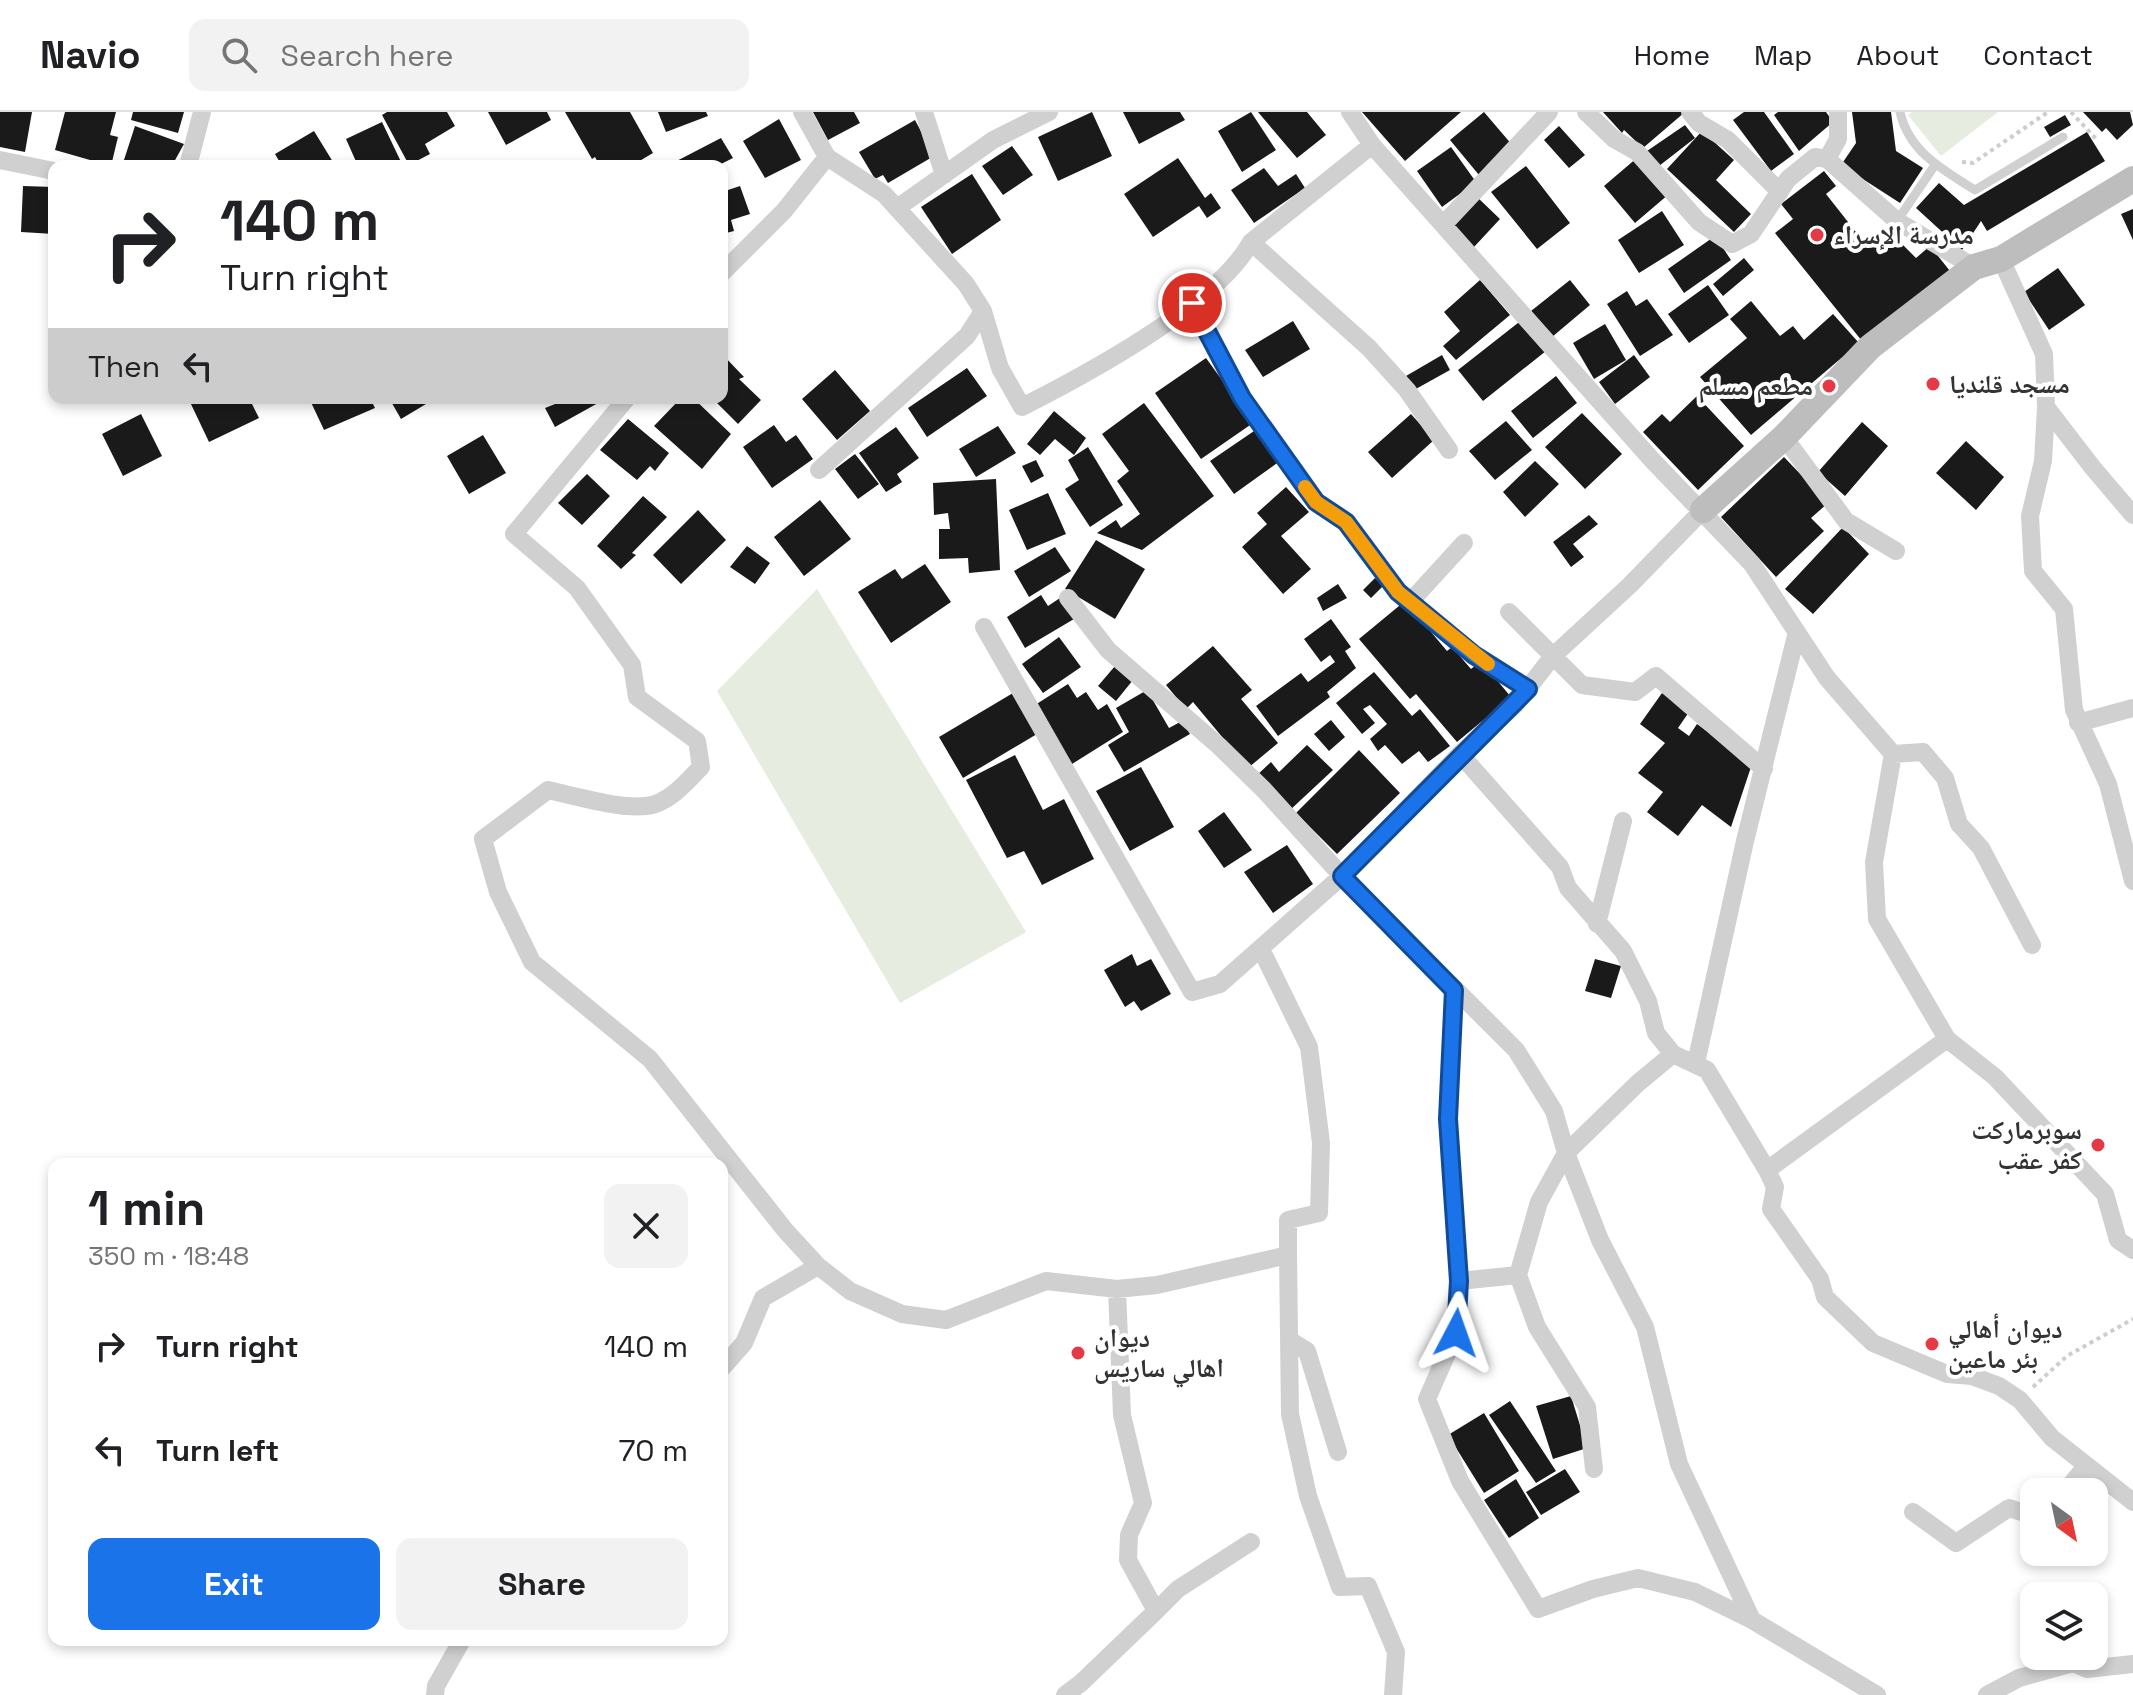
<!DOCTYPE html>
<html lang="en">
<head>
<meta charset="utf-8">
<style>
	body { margin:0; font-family:"Space Grotesk","Noto Naskh Arabic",sans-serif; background:#f2f2f2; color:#202124; height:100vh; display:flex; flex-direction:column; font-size:30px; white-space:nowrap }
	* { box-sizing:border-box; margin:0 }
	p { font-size:26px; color:#757577 }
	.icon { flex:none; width:44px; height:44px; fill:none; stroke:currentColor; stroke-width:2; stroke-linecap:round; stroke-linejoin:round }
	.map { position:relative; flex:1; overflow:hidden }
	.details { position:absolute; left:48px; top:1046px; width:680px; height:488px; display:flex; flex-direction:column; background:#fff; border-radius:16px; box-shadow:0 4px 12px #0003 }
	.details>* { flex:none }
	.hud { position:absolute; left:48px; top:48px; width:680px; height:244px; border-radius:16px; box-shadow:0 4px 12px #0003; background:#fff; color:#202124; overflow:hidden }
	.needle { width:52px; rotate:147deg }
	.controls { position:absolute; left:2020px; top:1366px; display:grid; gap:16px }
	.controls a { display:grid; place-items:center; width:88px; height:88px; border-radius:16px; background:#fff; box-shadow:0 4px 12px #0003; font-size:40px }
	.pin { position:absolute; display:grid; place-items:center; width:68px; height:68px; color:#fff; margin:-34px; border:4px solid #fff; border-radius:50%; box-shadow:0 2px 8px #0007 }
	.me { position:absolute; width:88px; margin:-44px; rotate:4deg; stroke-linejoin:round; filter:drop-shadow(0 0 6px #0008) }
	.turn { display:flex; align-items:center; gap:28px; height:168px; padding:0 40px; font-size:36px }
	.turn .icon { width:104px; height:104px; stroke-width:2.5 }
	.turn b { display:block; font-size:56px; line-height:68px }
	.then { display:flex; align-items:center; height:76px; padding:0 40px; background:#0003; gap:16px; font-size:30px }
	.round { display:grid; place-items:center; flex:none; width:84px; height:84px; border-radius:16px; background:#f2f2f2 }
	.head { display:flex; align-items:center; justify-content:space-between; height:136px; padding:0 40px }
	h1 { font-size:48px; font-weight:600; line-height:60px }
	.action { display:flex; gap:16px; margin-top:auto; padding:16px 40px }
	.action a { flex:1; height:92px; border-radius:16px; background:#1a73e8; color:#fff; font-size:32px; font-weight:600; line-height:92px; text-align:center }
	.action a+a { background:#f2f2f2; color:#202124 }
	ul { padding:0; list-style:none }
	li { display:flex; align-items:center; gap:24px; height:104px; padding:0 40px }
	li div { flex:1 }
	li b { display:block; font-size:30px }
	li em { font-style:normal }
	header { display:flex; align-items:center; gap:48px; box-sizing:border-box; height:112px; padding:0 40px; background:#fff; border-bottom:2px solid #e0e0e0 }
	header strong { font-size:38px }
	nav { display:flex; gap:44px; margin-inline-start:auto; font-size:28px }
	.search { width:560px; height:72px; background:#f2f2f2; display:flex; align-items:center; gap:20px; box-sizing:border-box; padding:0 28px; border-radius:16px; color:#757577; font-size:30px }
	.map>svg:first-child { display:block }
</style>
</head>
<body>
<header>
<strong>Navio</strong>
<div class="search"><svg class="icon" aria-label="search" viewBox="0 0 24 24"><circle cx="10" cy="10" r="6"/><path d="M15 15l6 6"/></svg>Search here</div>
<nav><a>Home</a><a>Map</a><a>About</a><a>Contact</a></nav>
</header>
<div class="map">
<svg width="2133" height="1583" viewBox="0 0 2133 1583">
	<rect width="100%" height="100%" fill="#fff"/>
	<!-- green -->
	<path fill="#e6ecdf" d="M1912,0H1998L1941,44L1908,3Z
		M817,477L1026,820L900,891L717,579Z"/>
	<!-- building -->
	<path fill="#1a1a1a" d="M0,0H32L25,40L0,35Z
		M65,0H116L110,23L118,25L111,54L55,38Z
		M133,0H184L178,21L131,8Z
		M387,0H447L455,14L425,32L430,42L409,53L382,3Z
		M488,0H547L551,8L506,33Z
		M565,0H630L653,41L631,54H600L595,45L592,47Z
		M658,0H706L708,4L666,20Z
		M813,0H854L860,11L828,28Z
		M1092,0L1112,44L1058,69L1038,25Z
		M1123,0H1180L1185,8L1139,32Z
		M1251,0L1276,38L1242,60L1218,19Z
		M1258,0H1307L1326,23L1297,46Z
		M1362,0H1461L1405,49Z
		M1484,0L1513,34L1479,63L1450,28Z
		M1603,0H1685L1643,36L1624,18L1622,21Z
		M1744,0H1764L1794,42L1771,59L1733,8Z
		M1778,0H1826L1833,10L1799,39L1774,3Z
		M1852,0H1891L1896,39L1923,56L1900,91L1841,53L1856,31Z
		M2083,0H2130L2133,13L2117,28L2106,16L2102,20Z
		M2065,3L2071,13L2050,25L2044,15Z
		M779,7L801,48L765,66L743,29Z
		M915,8L934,44L888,71L883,63L875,67L859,40Z
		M382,10L403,54H358L346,27Z
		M1685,13L1695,26L1659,54L1647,39Z
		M135,14L184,32L174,50L142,54L123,51Z
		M1559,14L1585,43L1569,56L1544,28Z
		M314,19L333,50L326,54H282L275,42Z
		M1702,19L1734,48L1716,68L1751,102L1734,120L1667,57Z
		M2087,20L2105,49L1987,119L1981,109L1962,138L1916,96L1939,71L1964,93Z
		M721,26L733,46L717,54H667Z
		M1012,34L1033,63L1003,83L982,54Z
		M1451,35L1476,70L1442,95L1417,59Z
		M1638,45L1669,82L1635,111L1604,74Z
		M1178,46L1205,86L1211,81L1221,96L1207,106L1199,94L1153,125L1124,82Z
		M1526,54L1570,111L1537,137L1491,80Z
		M1264,56L1278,74L1296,62L1305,76L1254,111L1231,78Z
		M1824,59L1836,74L1826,82L1863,129L1885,115L1916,146L1930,134L1950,159L1862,229L1775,121L1793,107L1781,92Z
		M972,62L1001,108L952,142L921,95Z
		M23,74L54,75V122L21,120Z
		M740,74L750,102L731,108L734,119L722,122V80Z
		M1477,85L1500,107L1474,135L1451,113Z
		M2133,97V128L2121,102Z
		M1662,99L1684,133L1639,161L1618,128Z
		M1715,124L1731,148L1684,181L1668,157Z
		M1744,146L1754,158L1723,184L1713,172Z
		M2058,156L2085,193L2049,218L2024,180Z
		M1480,168L1510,203L1456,248L1443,234L1460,219L1444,200Z
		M1570,168L1590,193L1552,225L1531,199Z
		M1708,173L1729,203L1689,231L1668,202Z
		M1627,179L1636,194L1647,187L1673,223L1640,244L1607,192Z
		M1751,189L1780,224L1793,214L1804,228L1833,202L1859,231L1751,323L1700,265L1747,226L1730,207Z
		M1523,207L1546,239L1483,289L1458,258Z
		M1293,209L1310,237L1263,265L1245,238Z
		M1605,212L1626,248L1594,267L1573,231Z
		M722,242L744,265L739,267L761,288L738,312L712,286H722Z
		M1442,243L1450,258L1414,278L1406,264Z
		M1634,243L1650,265L1615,292L1599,270Z
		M1206,246L1253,311L1201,347L1155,281Z
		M967,256L987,284L927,325L908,296Z
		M835,258L870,299L837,328L802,287Z
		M1556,264L1577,291L1533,326L1511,299Z
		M1697,284L1744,334L1698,378L1643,320L1662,302L1670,310Z
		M199,286H249L259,306L209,330L190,290Z
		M309,286H370L375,296L324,318Z
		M389,286H436L401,307Z
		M551,286H607L555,315L545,296L555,292Z
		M681,286H693L731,322L702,357L654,314Z
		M1144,291L1214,384L1142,438L1097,421L1116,408L1121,416L1140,402L1117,369L1129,359L1102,322Z
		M1054,299L1086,326L1074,343L1055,327L1040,343L1027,332Z
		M1582,301L1622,342L1585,377L1545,335Z
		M141,302L162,344L123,364L102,322Z
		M1411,302L1434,328L1392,366L1368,340Z
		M628,307L669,341L655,359L650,354L637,368L600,338Z
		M1506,309L1532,338L1495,368L1469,339Z
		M1862,310L1888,334L1845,384L1818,360Z
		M774,313L786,330L796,323L813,347L772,376L743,335Z
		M998,314L1016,341L976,365L959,337Z
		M896,315L919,346L897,362L902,370L886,380L859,341Z
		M1257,317L1280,349L1234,382L1210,349Z
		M483,323L506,361L469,382L447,344Z
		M1966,329L2004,365L1976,398L1936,361Z
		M1088,335L1123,393L1090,415L1065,377L1079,368L1068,348Z
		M855,342L879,372L858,387L835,357Z
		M1784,345L1828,391L1811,406L1824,419L1776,465L1721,405Z
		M1036,348L1044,364L1031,371L1022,354Z
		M1535,349L1559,372L1525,405L1503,380Z
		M587,362L610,384L582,413L558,391Z
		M996,367L1000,458L969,461L968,446L939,447V417H950L948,401L934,403L933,371Z
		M1286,375L1309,400L1281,424L1311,457L1283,482L1242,435L1267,412L1257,401Z
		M1048,381L1066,422L1027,438L1009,398Z
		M643,384L667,405L632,441L636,443L621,457L597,434Z
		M820,388L851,427L804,464L774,425Z
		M698,398L726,428L681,472L653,443Z
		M1589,403L1598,412L1573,432L1584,445L1571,455L1553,430Z
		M1843,415L1869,442L1813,502L1785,477Z
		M1096,428L1145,457L1115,507L1065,477Z
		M747,434L770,451L755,472L730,455Z
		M1055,435L1071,459L1029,485L1014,459Z
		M925,452L951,490L891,531L858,480L895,457L902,467Z
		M1375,466L1383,474L1371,486L1363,478Z
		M1338,472L1347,486L1323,499L1317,486Z
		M1041,483L1048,494L1060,486L1074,507L1025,536L1007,505Z
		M1405,489L1447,539L1452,535L1471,557L1481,549L1511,585L1457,630L1416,582L1410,587L1359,527Z
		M1331,507L1351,535L1345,539L1356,556L1327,580L1330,585L1278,624L1256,594L1301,561L1308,570L1335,550L1330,543L1321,550L1304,527Z
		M1059,525L1081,555L1043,581L1022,552Z
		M1213,534L1252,578L1241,587L1278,631L1248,656L1193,590L1186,597L1166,573Z
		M1115,554L1133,568L1116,589L1098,574Z
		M1374,560L1412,604L1420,597L1450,634L1428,650L1419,639L1402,652L1385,633L1378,639L1370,627L1387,612L1370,593L1363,597L1375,611L1362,622L1336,591Z
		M1068,572L1077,586L1086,580L1098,598L1107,592L1123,620L1072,652L1035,593Z
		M1147,578L1169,616L1182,609L1190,622L1124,660L1108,633L1129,620L1116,596Z
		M1013,581L1037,622L963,666L939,625Z
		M1662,581L1689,600L1678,616L1689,624L1697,612L1752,652L1731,715L1702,693L1678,724L1647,700L1663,680L1638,661L1665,631L1640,612Z
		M1331,608L1345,625L1329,639L1314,622Z
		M1307,633L1333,658L1289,699L1256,664L1271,650L1279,660Z
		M1359,638L1400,681L1337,742L1296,701Z
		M1015,643L1043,698L1064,687L1094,747L1042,773L1024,739L1007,746L966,668Z
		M1141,655L1174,715L1130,739L1096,679Z
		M1224,700L1252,738L1224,756L1198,719Z
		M1287,733L1313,772L1273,801L1244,760Z
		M1132,842L1137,854L1151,847L1171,882L1141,899L1134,889L1125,895L1104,858Z
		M1595,847L1621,854L1611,886L1585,879Z
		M1571,1284L1587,1336L1553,1347L1536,1294Z
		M1510,1289L1556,1359L1536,1371L1489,1303Z
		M1484,1301L1519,1359L1484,1381L1448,1323Z
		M1565,1357L1580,1380L1541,1403L1526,1380Z
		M1516,1367L1539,1406L1509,1426L1484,1388Z"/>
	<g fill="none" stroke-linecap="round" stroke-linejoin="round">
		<!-- path -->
		<path stroke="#cdcdcd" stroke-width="4" stroke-dasharray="4 4" stroke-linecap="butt" d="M2071,0L2098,29
			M1962,50L1973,51L2048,0
			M2033,1275L2067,1244L2133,1207"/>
		<!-- lane -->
		<path stroke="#d0d0d0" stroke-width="9" d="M1900,0C1909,40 1943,58 1975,78L2063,25
			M1897,109L1935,53"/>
		<!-- street -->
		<path stroke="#d0d0d0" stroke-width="18" d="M924,0L944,63
			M1350,0L1372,33L1653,349L1752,452L1827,566L1893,642L1874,750L1877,807L1947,927L1995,965L2105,1082L2118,1128L2133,1138
			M1586,0L1614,27L1637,40L1699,110L1732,132L1751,122L1788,67L1815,45L1827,47
			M1690,0L1699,11L1728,28L1780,80
			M1838,0V27L1827,47L1897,109L1974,155
			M827,45L884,82L966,172L983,199L1000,256L1022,295C1087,262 1216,193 1251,130L1372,33
			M0,48L54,59
			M188,54L202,0
			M897,96L993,28L1049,0
			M1444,112L1549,0
			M1251,130L1369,236L1407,278L1449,338
			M2001,147L2044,242L2046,295L2093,356L2133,403
			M722,161L784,99L827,45L802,0
			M1192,191L1242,286L1316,390L1346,410L1398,480L1474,543L1528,577
			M627,286L514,422L577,476L632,553L637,585L697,629L701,655C687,670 668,692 646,694C620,697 574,684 548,678L483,727L498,780L532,850L650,947L785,1118L818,1154
			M2046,295L2043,349L2030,404L2033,459L2064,497L2074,598L2108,672L2133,769
			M1784,325L1846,409L1896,439
			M819,358L967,224L983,199
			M1068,486L1108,538L1219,634L1264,678L1342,764L1516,938L1554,999L1566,1041L1600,1128L1645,1215L1679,1352L1752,1508
			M1410,490L1464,431
			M1509,500L1582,573L1635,580L1656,564L1764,657
			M984,515L1192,880L1220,872L1342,764L1460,642L1515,593L1553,544L1630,473L1703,398
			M2078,611L2133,596
			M1460,642L1560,755L1568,776L1623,839L1648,889L1656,921L1673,942L1707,958L1767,1058L1775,1075L1771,1097L1820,1167L1825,1185L1873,1231L1947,1262L1972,1264L1999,1274L2020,1288L2052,1326L2133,1390
			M1893,642L1923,640L1945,666L1959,712L1981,736L2032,833
			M1597,812L1623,709
			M1454,878L1448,1007L1459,1169L1456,1221L1427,1287L1460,1369L1538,1497L1593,1477L1638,1466L1695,1480L1752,1508L1877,1583
			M1696,951L1745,729L1797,520
			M1767,1058L1947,927
			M1288,1143L1290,1302L1308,1384L1340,1475L1368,1474L1396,1540L1393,1583
			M1518,1163L1537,1215L1587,1295L1594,1357
			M1459,1169L1518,1163L1539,1090L1566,1041L1638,971L1673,942
			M1289,1228L1307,1239L1338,1340
			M722,1256L744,1231L763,1186L818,1154L850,1179L902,1202L946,1208L1046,1169L1117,1177L1157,1173L1288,1143V1108L1319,1101L1321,1031L1309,935L1261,837
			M2065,1380L2086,1354
			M1913,1400L1956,1431L2009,1396L2034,1404
			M1156,1499L1178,1477L1251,1430
			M435,1583L436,1574L462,1528
			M1065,1583L1081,1571L1156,1499L1128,1448L1129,1423L1143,1391L1122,1303L1117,1177
			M1987,1583L2019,1566L2073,1551L2087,1557L2133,1552"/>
		<!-- secondary -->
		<path stroke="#bdbdbd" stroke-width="26" d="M1703,398L1784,325L1870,235L1974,155L2001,147L2133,67"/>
	</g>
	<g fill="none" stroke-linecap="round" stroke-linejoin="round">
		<defs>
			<path id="route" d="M1192,191L1242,286L1316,390L1346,410L1398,480L1474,543L1528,577L1342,764L1454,878L1448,1007L1459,1169L1456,1221"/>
		</defs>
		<!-- route casing -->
		<use href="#route" stroke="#114b97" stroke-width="20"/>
		<!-- route -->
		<use href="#route" stroke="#1a73e8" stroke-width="14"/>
		<!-- slow -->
		<path stroke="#f59e0b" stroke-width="14" d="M1305,375L1316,390L1346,410L1398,480L1488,552"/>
	</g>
	<!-- markers -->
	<g fill="#e63946" stroke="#fff" stroke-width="3">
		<circle cx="1817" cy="123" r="8"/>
		<circle cx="1933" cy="272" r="8"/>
		<circle cx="1829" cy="274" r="8"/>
		<circle cx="2098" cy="1033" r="8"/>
		<circle cx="1932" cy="1232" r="8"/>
		<circle cx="1078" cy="1241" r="8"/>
	</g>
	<g text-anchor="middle" stroke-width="8" stroke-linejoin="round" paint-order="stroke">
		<!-- poi labels -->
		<g font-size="26" font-weight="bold" fill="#333" stroke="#fff" text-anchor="start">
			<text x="1833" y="132">مدرسة الإسراء</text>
			<text x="1949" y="281">مسجد قلنديا</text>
			<text x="1813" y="283" text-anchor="end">مطعم مسلم</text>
			<text x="2082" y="1027" text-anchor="end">سوبرماركت<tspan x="2082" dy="30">كفر عقب</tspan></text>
			<text x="1948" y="1226">ديوان أهالي<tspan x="1948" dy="30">بئر ماعين</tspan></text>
			<text x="1094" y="1235">ديوان<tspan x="1094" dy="30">اهالي ساريس</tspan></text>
		</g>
	</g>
</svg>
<div class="controls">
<a><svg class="needle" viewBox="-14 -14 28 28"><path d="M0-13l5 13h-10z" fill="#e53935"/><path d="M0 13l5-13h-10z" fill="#757577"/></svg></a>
<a><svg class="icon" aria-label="layers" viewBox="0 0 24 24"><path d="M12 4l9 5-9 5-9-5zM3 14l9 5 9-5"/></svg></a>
</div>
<div class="pin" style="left:1192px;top:191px;background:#d93025"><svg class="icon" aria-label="arrive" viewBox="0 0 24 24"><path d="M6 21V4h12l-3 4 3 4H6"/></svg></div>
<svg class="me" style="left:1456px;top:1221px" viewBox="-20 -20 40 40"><path d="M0-17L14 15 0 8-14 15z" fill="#1a73e8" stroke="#fff" stroke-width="4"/></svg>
<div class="hud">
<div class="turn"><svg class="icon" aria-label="right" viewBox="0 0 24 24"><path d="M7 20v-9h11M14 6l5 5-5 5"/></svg><div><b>140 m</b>Turn right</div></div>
<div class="then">Then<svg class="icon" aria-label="left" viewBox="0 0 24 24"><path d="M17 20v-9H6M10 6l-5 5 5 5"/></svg></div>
</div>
<section class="details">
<div class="head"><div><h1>1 min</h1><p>350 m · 18:48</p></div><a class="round"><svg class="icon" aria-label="close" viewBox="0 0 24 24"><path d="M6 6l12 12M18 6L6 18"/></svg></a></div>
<ul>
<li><svg class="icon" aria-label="right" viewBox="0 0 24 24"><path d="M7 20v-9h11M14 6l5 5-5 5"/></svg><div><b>Turn right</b></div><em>140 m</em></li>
<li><svg class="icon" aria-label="left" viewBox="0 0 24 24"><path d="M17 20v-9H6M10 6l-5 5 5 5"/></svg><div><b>Turn left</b></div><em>70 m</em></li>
</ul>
<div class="action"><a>Exit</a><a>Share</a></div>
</section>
</div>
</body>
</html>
